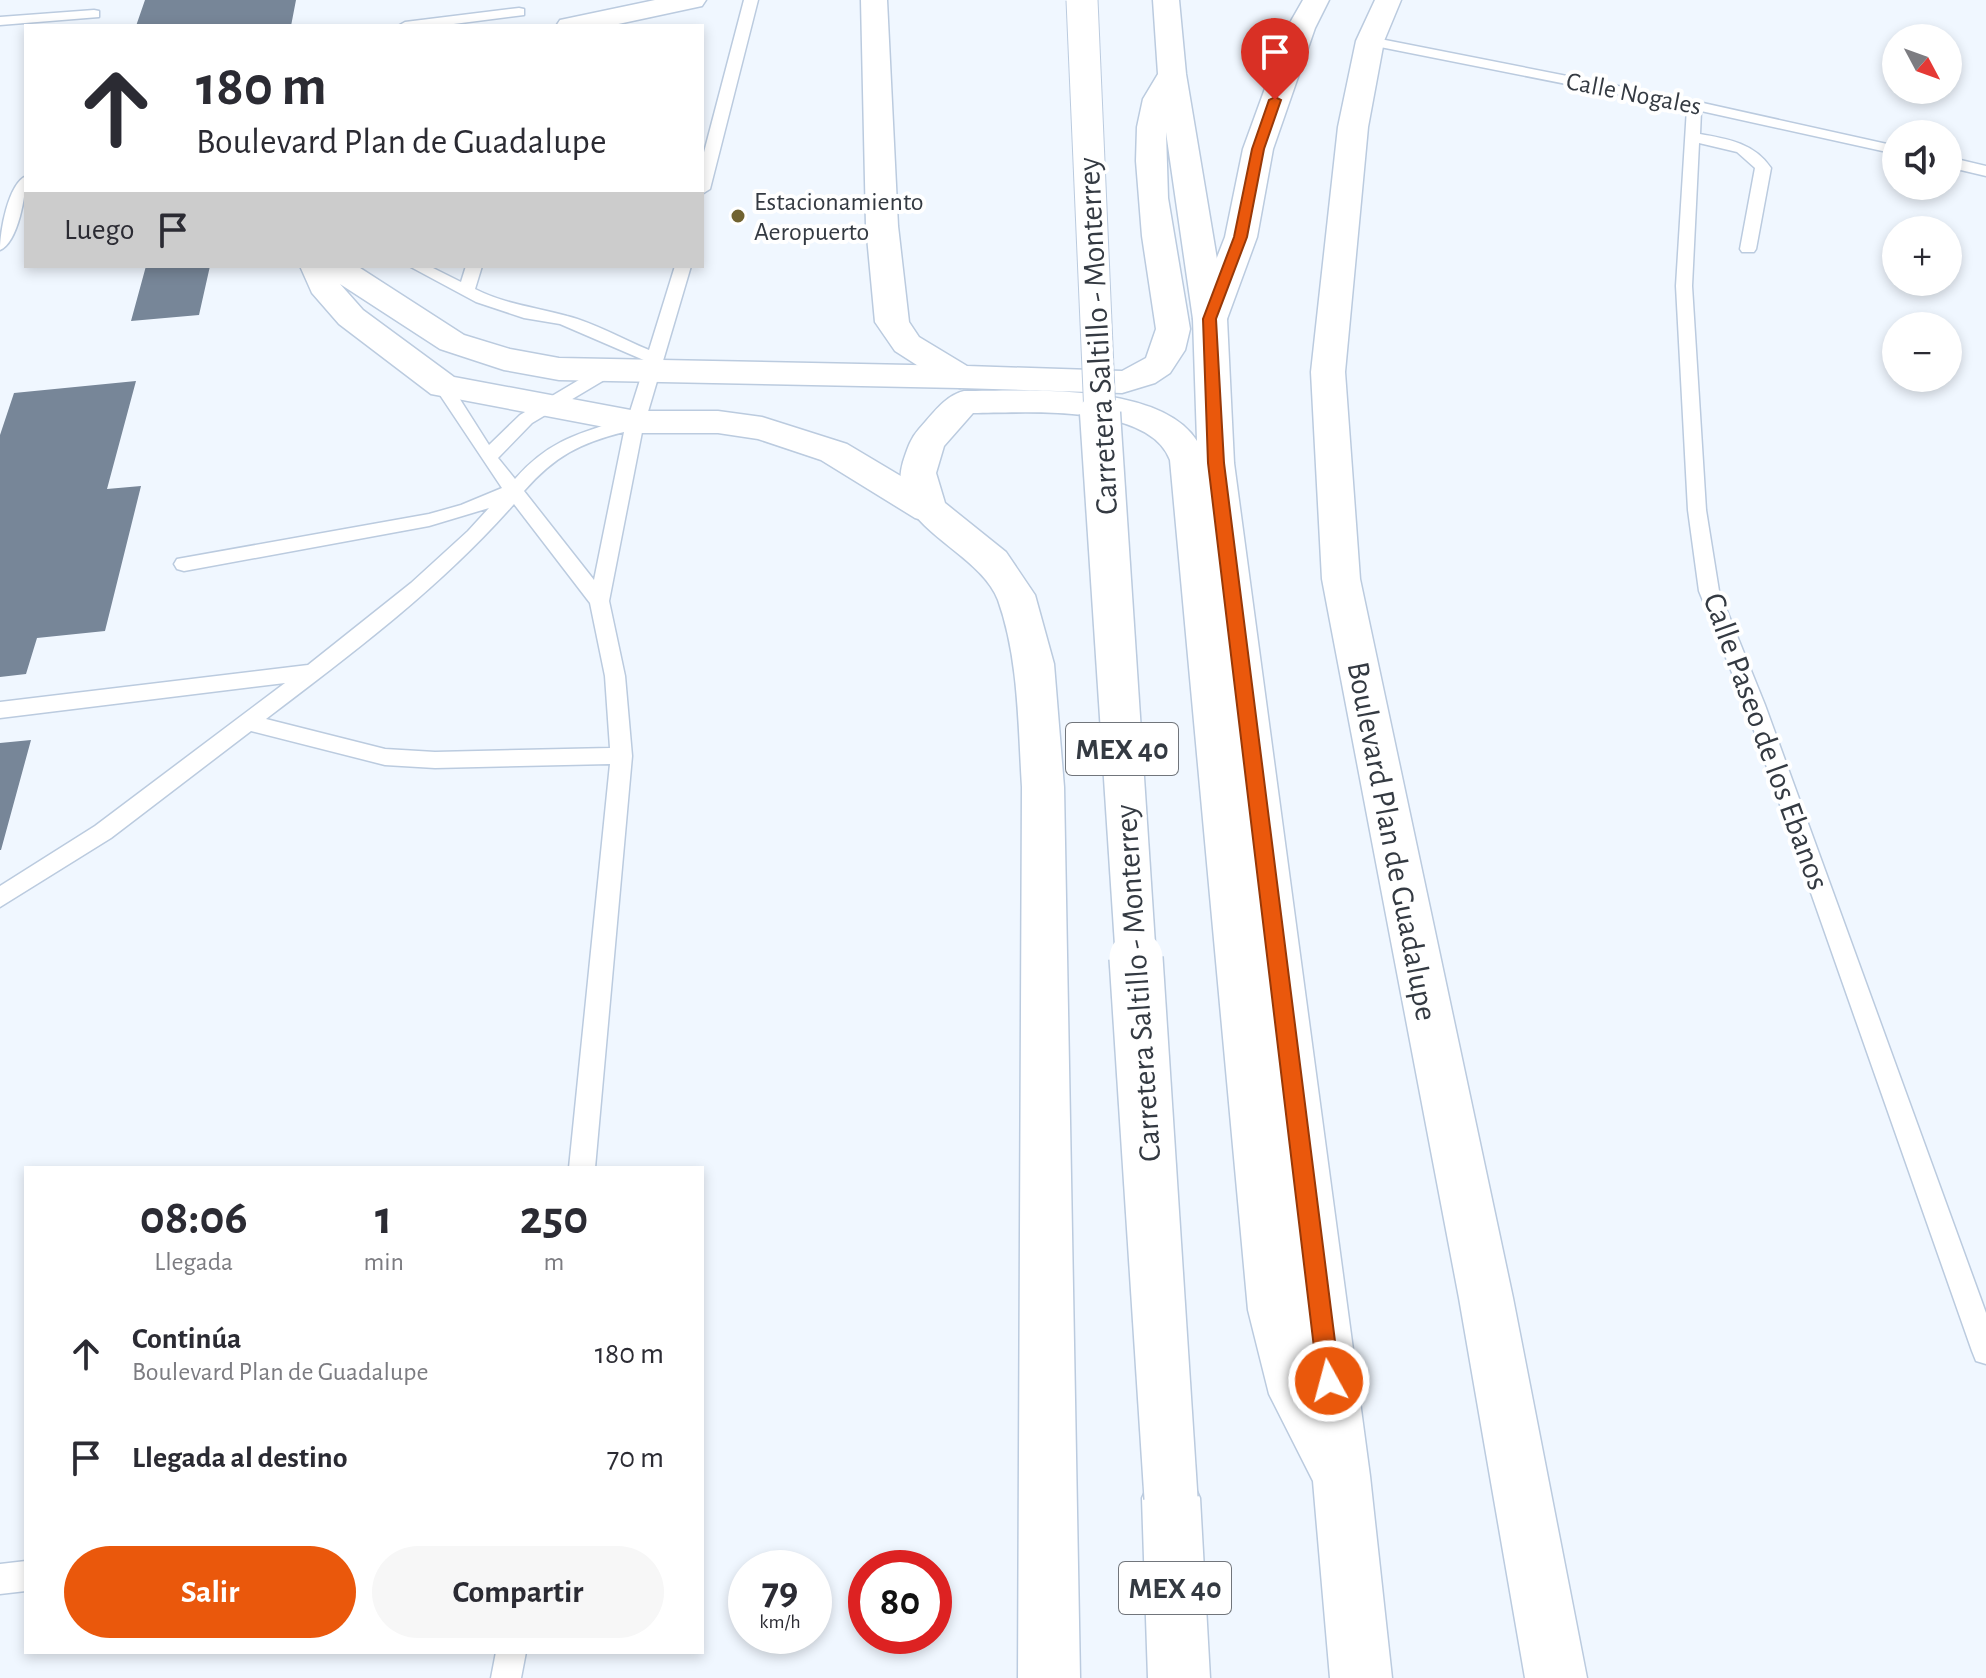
<!DOCTYPE html>
<html lang="es">
<head>
<meta charset="utf-8">
<style>
	body { margin:0; font-family:"Alegreya Sans",sans-serif; background:#f7f7f7; color:#2b2b33; height:100vh; display:flex; flex-direction:column; font-size:30px; white-space:nowrap }
	* { box-sizing:border-box; margin:0 }
	p { font-size:26px; color:#7c7c81 }
	.icon { flex:none; width:44px; height:44px; fill:none; stroke:currentColor; stroke-width:2; stroke-linecap:round; stroke-linejoin:round }
	.map { position:relative; flex:1; overflow:hidden }
	.side { position:absolute; left:24px; top:1166px; width:680px; height:488px; display:flex; flex-direction:column; background:#fff; border-radius:0px; box-shadow:0 4px 12px #0003 }
	.side>* { flex:none }
	.hud { position:absolute; left:24px; top:24px; width:680px; height:244px; border-radius:0px; box-shadow:0 4px 12px #0003; background:#fff; color:#2b2b33; overflow:hidden }
	.needle { width:52px; rotate:131deg }
	.fabs { position:absolute; left:1882px; top:24px; display:grid; gap:16px }
	.fabs a { display:grid; place-items:center; width:80px; height:80px; border-radius:50%; background:#fff; box-shadow:0 4px 12px #0003; font-size:40px }
	.speed { position:absolute; left:728px; top:1550px; display:flex; gap:16px; font-size:40px; font-weight:700; text-align:center }
	.speed>* { display:grid; place-content:center; width:104px; height:104px; border-radius:50%; background:#fff; box-shadow:0 4px 12px #0003; line-height:1 }
	.speed small { font-size:20px; font-weight:400 }
	.speed .limit { border:12px solid #d22; background:#fff; color:#111 }
	.pin { position:absolute; display:grid; place-items:center; width:68px; height:68px; color:#fff; margin:-82px -34px; border-radius:50% 50% 50% 0; rotate:-45deg; box-shadow:0 0 8px #0007 }
	.pin .icon { rotate:45deg }
	.me { position:absolute; width:88px; margin:-44px; rotate:353deg; stroke-linejoin:round; filter:drop-shadow(0 0 6px #0008) }
	.turn { display:flex; align-items:center; gap:28px; height:168px; padding:0 40px; font-size:36px }
	.turn .icon { width:104px; height:104px; stroke-width:2.5 }
	.turn b { display:block; font-size:56px; line-height:68px }
	.then { display:flex; align-items:center; height:76px; padding:0 40px; background:#0003; gap:16px; font-size:30px }
	.eta { display:flex; justify-content:space-evenly; align-items:center; height:136px; text-align:center }
	.eta b { font-size:48px; font-weight:600; line-height:56px }
	.primary-button { display:flex; gap:16px; margin-top:auto; padding:16px 40px }
	.primary-button a { flex:1; height:92px; border-radius:48px; background:#ea580c; color:#fff; font-size:32px; font-weight:600; line-height:92px; text-align:center }
	.primary-button a+a { background:#f7f7f7; color:#2b2b33 }
	ul { padding:0; list-style:none }
	li { display:flex; align-items:center; gap:24px; height:104px; padding:0 40px }
	li div { flex:1 }
	li b { display:block; font-size:30px }
	li em { font-style:normal }
	.map>svg:first-child { display:block }
</style>
</head>
<body>
<div class="map">
<svg width="1986" height="1678" viewBox="0 0 1986 1678">
	<rect width="100%" height="100%" fill="#f0f7ff"/>
	<!-- building -->
	<path fill="#778698" d="M145,0H296L291,26H136Z
		M146,266H210L199,315L131,321Z
		M136,381L107,489L141,486L105,631L37,638L26,674L0,677V435L14,393Z
		M31,740L1,850H0V743Z"/>
	<g fill="none" stroke-linecap="round" stroke-linejoin="round">
		<defs>
			<path id="service" d="M744,0H758L710,189L702,194V160Z
				M519,8L524,9V15L438,26H398L405,22Z
				M94,10L99,11V17L0,25V17Z
				M1370,37L1694,101L1896,146V154L1701,111L1700,134C1728,139 1754,143 1771,168L1756,249L1754,252H1742L1740,249L1755,168L1737,152L1699,143L1692,286L1706,510L1719,591L1765,705L1986,1313V1364L1976,1361L1972,1351L1745,705L1699,591L1688,510L1676,286L1687,108L1365,44V38Z
				M1948,157L1986,166V176L1948,167Z
				M26,176C26,194 18,243 0,250C0,232 8,184 26,176Z
				M409,266H429L461,282L466,266H482L475,289C504,304 535,307 567,316C595,323 622,339 649,350L675,266H691L642,432L609,601L625,676L632,756L595,1168H569L610,764L435,768L385,765L251,731L111,838L0,907V886L95,826L285,683L0,718V702L308,665L411,583L468,531L489,508L429,526L184,571L177,569L174,564L177,559L429,514L461,505L502,488L434,386L437,382H449L489,445L520,415L604,365H616L619,369L616,373L532,423L498,458L515,479C549,440 580,433 628,418L646,361L560,324L524,318L476,302ZM624,432L594,580L524,491C555,456 580,443 624,432ZM514,504L590,603L605,676L610,748L435,752L385,749L266,719C353,653 442,586 514,504Z
				M26,1561V1591L0,1594V1564Z
				M496,1652H526L521,1678H491Z"/>
			<path id="minor" d="M655,0H706L702,6L609,26H556L560,20Z
				M300,266H357L464,335L510,349L559,358L960,366L972,369L977,377L972,385L960,388L559,380L504,370L440,349L340,284L363,310L454,377L636,411H718L762,417L847,444L941,500L947,509L941,518L928,522L915,518L821,460L758,439L718,433H636L431,394L339,324L312,293Z"/>
			<path id="tertiary" d="M1375,0H1401L1384,41L1368,127L1345,372L1360,579L1513,1298L1587,1678H1525L1459,1298L1322,579L1311,372L1338,127L1356,41Z"/>
			<path id="primary" d="M1303,0H1329L1315,28L1273,149L1257,237L1227,319L1222,326L1210,329L1198,326L1193,319L1225,237L1243,149L1287,28Z"/>
			<path id="trunk" d="M861,0H887L898,226L909,322L919,337L967,366L1122,371L1146,358L1156,329L1142,236L1136,161L1137,127L1143,99L1158,74L1153,0H1179L1186,74L1227,319L1234,463L1370,1476L1392,1678H1330L1313,1481L1269,1394L1248,1310L1170,460C1149,403 1024,413 973,413L944,446L936,473L945,503L1006,552L1035,595L1054,664L1064,787L1080,1678H1018L1022,787C1018,725 1019,659 998,600C979,549 884,526 903,462C907,450 910,439 919,429C932,415 944,396 964,391C1026,391 1160,382 1197,441L1193,319L1166,132L1168,198L1190,329L1185,350L1170,373L1155,383L1122,393L960,388L948,385L895,351L875,322L866,226Z
				M1171,1469L1191,1478L1200,1498L1210,1678H1148L1142,1498L1151,1478Z"/>
		</defs>
		<!-- service casing -->
		<use href="#service" stroke="#bbcbdf" stroke-width="3"/>
		<!-- minor casing -->
		<use href="#minor" stroke="#bbcbdf" stroke-width="3"/>
		<!-- tertiary casing -->
		<use href="#tertiary" stroke="#bbcbdf" stroke-width="3"/>
		<!-- primary casing -->
		<use href="#primary" stroke="#bbcbdf" stroke-width="3"/>
		<!-- trunk casing -->
		<use href="#trunk" stroke="#bbcbdf" stroke-width="3"/>
		<!-- service -->
		<use href="#service" fill="#fff" fill-rule="evenodd"/>
		<!-- minor -->
		<use href="#minor" fill="#fff" fill-rule="evenodd"/>
		<!-- tertiary -->
		<use href="#tertiary" fill="#fff" fill-rule="evenodd"/>
		<!-- primary -->
		<use href="#primary" fill="#fff" fill-rule="evenodd"/>
		<!-- trunk -->
		<use href="#trunk" fill="#fff" fill-rule="evenodd"/>
		<defs>
			<path id="trunk-bridge-far2" d="M1082,0L1100,415"/>
			<path id="trunk-bridge-far1" d="M1100,413L1136,960"/>
			<path id="trunk-bridge" d="M1136,958L1171,1498"/>
		</defs>
		<!-- trunk-bridge-far2 casing -->
		<use href="#trunk-bridge-far2" stroke="#bbcbdf" stroke-width="33" stroke-linecap="butt"/>
		<!-- trunk-bridge-far1 casing -->
		<use href="#trunk-bridge-far1" stroke="#bbcbdf" stroke-width="43" stroke-linecap="butt"/>
		<!-- trunk-bridge casing -->
		<use href="#trunk-bridge" stroke="#bbcbdf" stroke-width="56" stroke-linecap="butt"/>
		<!-- trunk-bridge-far2 -->
		<use href="#trunk-bridge-far2" stroke="#fff" stroke-width="31"/>
		<!-- trunk-bridge-far1 -->
		<use href="#trunk-bridge-far1" stroke="#fff" stroke-width="40"/>
		<!-- trunk-bridge -->
		<use href="#trunk-bridge" stroke="#fff" stroke-width="53"/>
	</g>
	<!-- route -->
	<path fill="#ea580c" stroke="#983908" stroke-width="2" d="M1275,97L1281,100L1264,149L1247,237L1216,319L1224,463L1340,1381L1337,1389L1329,1392L1321,1389L1318,1381L1208,463L1203,319L1234,237L1252,149L1269,100Z"/>
	<!-- markers -->
	<circle fill="#716331" stroke="#fff" stroke-width="3" cx="738" cy="216" r="8"/>
	<g text-anchor="middle" stroke-width="8" stroke-linejoin="round" paint-order="stroke">
		<!-- far-street labels -->
		<g font-size="26" fill="#343a42" stroke="#fff">
			<text transform="translate(1634 93) rotate(11)" y="9">Calle Nogales</text>
		</g>
		<!-- far-poi labels -->
		<g font-size="26" fill="#343a42" stroke="#fff" text-anchor="start">
			<text x="754" y="210">Estacionamiento<tspan x="754" dy="30">Aeropuerto</tspan></text>
		</g>
		<!-- shield labels -->
		<g fill="#fff" stroke="#71757b" stroke-width="2">
			<rect x="1066" y="723" width="112" height="52" rx="6"/>
			<rect x="1119" y="1562" width="112" height="52" rx="6"/>
		</g>
		<g font-size="30" font-weight="bold" fill="#343a42">
			<text x="1122" y="759">MEX 40</text>
			<text x="1175" y="1598">MEX 40</text>
		</g>
		<!-- street labels -->
		<g font-size="32" fill="#343a42" stroke="#fff">
			<text transform="translate(1097 336) rotate(-93)" y="11">Carretera Saltillo - Monterrey</text>
			<text transform="translate(1767 741) rotate(70)" y="11">Calle Paseo de los Ebanos</text>
			<text transform="translate(1393 841) rotate(79)" y="11">Boulevard Plan de Guadalupe</text>
			<text transform="translate(1137 983) rotate(-94)" y="11">Carretera Saltillo - Monterrey</text>
		</g>
	</g>
</svg>
<div class="fabs">
<a><svg class="needle" viewBox="-14 -14 28 28"><path d="M0-13l5 13h-10z" fill="#e53935"/><path d="M0 13l5-13h-10z" fill="#7c7c81"/></svg></a>
<a><svg class="icon" aria-label="sound" viewBox="0 0 24 24"><path d="M4 9h4l5-4v14l-5-4H4zM17 9q2 3 0 6"/></svg></a>
<a>+</a>
<a>−</a>
</div>
<div class="speed"><div>79<small>km/h</small></div><div class="limit">80</div></div>
<div class="pin" style="left:1275px;top:100px;background:#d93025"><svg class="icon" aria-label="arrive" viewBox="0 0 24 24"><path d="M6 21V4h12l-3 4 3 4H6"/></svg></div>
<svg class="me" style="left:1329px;top:1381px" viewBox="-20 -20 40 40"><circle r="17" fill="#ea580c" stroke="#fff" stroke-width="3"/><path d="M0-11L8 9 0 5-8 9z" fill="#fff"/></svg>
<div class="hud">
<div class="turn"><svg class="icon" aria-label="ahead" viewBox="0 0 24 24"><path d="M12 20V5M6 11l6-6 6 6"/></svg><div><b>180 m</b>Boulevard Plan de Guadalupe</div></div>
<div class="then">Luego<svg class="icon" aria-label="arrive" viewBox="0 0 24 24"><path d="M6 21V4h12l-3 4 3 4H6"/></svg></div>
</div>
<section class="side">
<div class="eta">
<div><b>08:06</b><p>Llegada</p></div>
<div><b>1</b><p>min</p></div>
<div><b>250</b><p>m</p></div>
</div>
<ul>
<li><svg class="icon" aria-label="ahead" viewBox="0 0 24 24"><path d="M12 20V5M6 11l6-6 6 6"/></svg><div><b>Continúa</b><p>Boulevard Plan de Guadalupe</p></div><em>180 m</em></li>
<li><svg class="icon" aria-label="arrive" viewBox="0 0 24 24"><path d="M6 21V4h12l-3 4 3 4H6"/></svg><div><b>Llegada al destino</b></div><em>70 m</em></li>
</ul>
<div class="primary-button"><a>Salir</a><a>Compartir</a></div>
</section>
</div>
</body>
</html>
